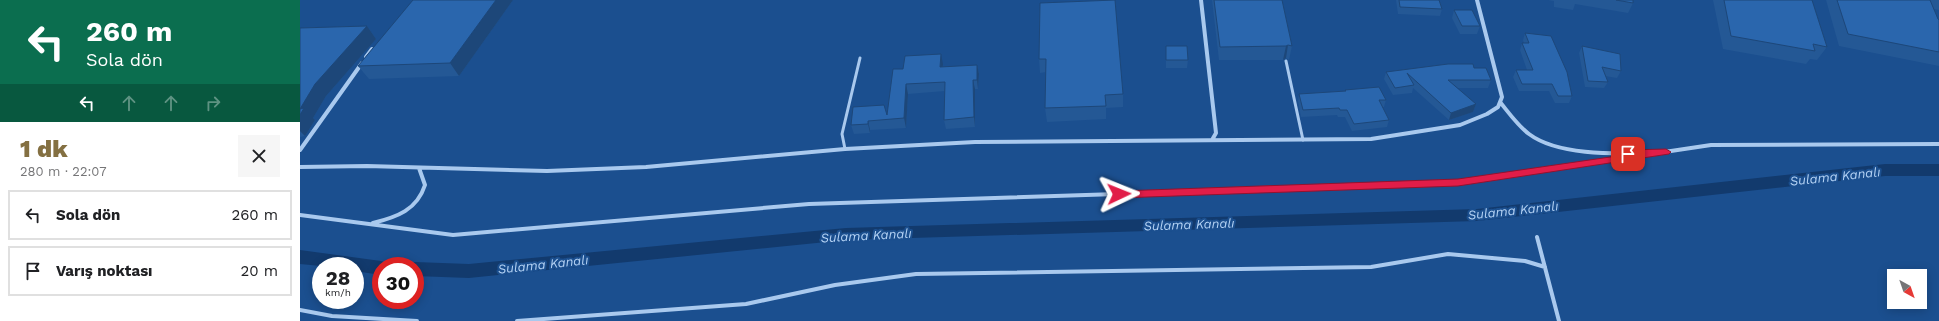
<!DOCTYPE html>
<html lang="tr">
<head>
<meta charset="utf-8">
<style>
	body { margin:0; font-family:"Work Sans",sans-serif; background:#f6f6f6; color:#202124; height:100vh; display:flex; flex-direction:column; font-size:15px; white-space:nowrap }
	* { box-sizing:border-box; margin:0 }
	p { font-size:13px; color:#757577 }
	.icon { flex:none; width:22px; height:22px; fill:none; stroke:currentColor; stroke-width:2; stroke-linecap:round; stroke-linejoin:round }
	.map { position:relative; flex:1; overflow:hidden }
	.details { display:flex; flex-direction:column; background:#fff; width:300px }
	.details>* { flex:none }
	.hud { background:#0b6e4f; color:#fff; overflow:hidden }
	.needle { width:26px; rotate:140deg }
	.fabs { position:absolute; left:1587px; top:269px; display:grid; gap:8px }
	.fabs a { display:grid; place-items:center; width:40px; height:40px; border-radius:0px; background:#fff; box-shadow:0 2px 10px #0003; font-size:20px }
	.speed { position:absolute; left:12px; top:257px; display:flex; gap:8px; font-size:20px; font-weight:700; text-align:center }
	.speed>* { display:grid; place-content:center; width:52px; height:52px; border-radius:50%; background:#fff; box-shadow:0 2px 10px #0003; line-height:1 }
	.speed small { font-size:10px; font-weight:400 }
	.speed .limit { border:6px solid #d22; background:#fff; color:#111 }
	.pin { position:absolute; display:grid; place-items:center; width:34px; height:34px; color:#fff; margin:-17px; border-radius:8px; box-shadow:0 2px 6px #0006 }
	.me { position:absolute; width:44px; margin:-22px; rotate:88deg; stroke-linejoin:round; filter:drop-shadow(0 0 3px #0008) }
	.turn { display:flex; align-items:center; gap:14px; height:84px; padding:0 20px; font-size:18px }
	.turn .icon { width:52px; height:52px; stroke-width:2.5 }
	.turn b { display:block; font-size:28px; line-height:34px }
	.lanes { display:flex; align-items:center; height:38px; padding:0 20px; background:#0003; justify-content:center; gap:20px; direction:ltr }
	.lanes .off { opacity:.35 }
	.round { display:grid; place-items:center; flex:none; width:42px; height:42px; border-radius:0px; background:#f6f6f6 }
	.head { display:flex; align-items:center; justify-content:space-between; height:68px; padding:0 20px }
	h1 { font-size:24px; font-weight:800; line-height:30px; color:#847042 }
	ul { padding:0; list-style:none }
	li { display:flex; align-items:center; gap:12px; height:50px; margin:0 8px 6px; padding:0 12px; border:2px solid #e0e0e0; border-radius:0px }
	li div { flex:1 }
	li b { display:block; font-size:15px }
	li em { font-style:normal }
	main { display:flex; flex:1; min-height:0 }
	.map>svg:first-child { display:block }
</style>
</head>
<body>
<main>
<section class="details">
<div class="hud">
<div class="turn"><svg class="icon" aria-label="left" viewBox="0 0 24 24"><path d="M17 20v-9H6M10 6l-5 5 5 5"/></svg><div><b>260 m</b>Sola dön</div></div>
<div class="lanes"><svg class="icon" aria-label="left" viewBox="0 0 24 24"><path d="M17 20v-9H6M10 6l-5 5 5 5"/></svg><svg class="icon off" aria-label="ahead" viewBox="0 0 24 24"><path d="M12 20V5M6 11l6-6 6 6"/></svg><svg class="icon off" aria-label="ahead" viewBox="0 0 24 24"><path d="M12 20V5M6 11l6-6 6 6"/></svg><svg class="icon off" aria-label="right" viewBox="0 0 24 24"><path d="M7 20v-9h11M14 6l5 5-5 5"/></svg></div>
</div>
<div class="head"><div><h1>1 dk</h1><p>280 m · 22:07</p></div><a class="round"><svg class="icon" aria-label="close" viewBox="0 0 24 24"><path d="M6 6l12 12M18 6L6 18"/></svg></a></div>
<ul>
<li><svg class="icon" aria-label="left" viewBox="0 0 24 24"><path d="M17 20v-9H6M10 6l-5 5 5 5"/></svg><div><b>Sola dön</b></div><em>260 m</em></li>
<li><svg class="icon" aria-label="arrive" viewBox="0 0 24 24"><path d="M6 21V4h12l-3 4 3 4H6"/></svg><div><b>Varış noktası</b></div><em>20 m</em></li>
</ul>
</section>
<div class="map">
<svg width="1639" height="321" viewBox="0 0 1639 321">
	<rect width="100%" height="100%" fill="#1b4f8f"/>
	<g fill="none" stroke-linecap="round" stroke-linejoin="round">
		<!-- canal -->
		<path fill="#123a6d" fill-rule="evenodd" d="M1585,164H1639V176H1585L1177,221L546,240L169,278L115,276V266H108L115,262L169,264L546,228L1177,209Z
			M0,250L81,261L87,263L88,266H81V275L55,271V266H21L0,264Z"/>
		<!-- lane -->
		<path stroke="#a9c9ee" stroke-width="3" d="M986,61L1003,140
			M545,149L542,134L560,58"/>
		<!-- street -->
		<path stroke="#a9c9ee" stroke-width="4" d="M901,0L916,133L912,140
			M66,57L72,49
			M1200,102C1209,113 1218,126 1229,134C1257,155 1312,154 1346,153
			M0,150L62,63
			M0,167L67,166L247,171L346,167L545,149L675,142L1071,139L1160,125L1187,114L1198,107L1202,97L1177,0
			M0,215L153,235L509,204L1158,183L1411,145L1639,144
			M73,223C97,217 117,210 125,185L119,168
			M1237,237L1259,321
			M0,310L32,316L117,321
			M217,321L446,304L535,285L616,274L1071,267L1148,254L1225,261L1245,267"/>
	</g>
	<!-- wall -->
	<path fill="#245895" d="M113,0H213L159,76L69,79L58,66Z
		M912,0H982L992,46L989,60L986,58L983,60H919Z
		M1096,0H1139L1142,9L1140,16L1098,14Z
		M1248,0H1333V3L1328,13L1275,4L1273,10L1254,7V1Z
		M1413,0H1512L1527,47L1517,60L1510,59L1506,64L1423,49Z
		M1526,0H1639V10L1634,9L1638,19L1639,20V66L1539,46Z
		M740,3L823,94V107L806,108V119L747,122L745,108L746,72L740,73L739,59Z
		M1154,10L1180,26L1177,34H1160L1152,18Z
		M67,26L76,39L26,96L13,118L15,120L5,136L0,137V28Z
		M1225,33L1272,96L1269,103H1255L1249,91H1219L1213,77L1216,70H1227L1220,50L1222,43H1224L1223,40Z
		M866,46L888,60L887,68H866Z
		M1282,46L1321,71L1317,78L1305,76L1308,82L1304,88L1285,87L1279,53Z
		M643,64V67L677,65L679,74L678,89H675V127L646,129L644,120L645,91L608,94L606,128L570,130V133L554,134L551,125L587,115L603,69Z
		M1174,68L1191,80L1188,88H1157L1176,104L1173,112L1149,120L1113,88L1112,93L1093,95L1084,79L1086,72Z
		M1045,90L1086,100L1084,107H1082L1089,120L1087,127L1052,131L1045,117H1038L1037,115L1001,117L998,101L999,94L1045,92Z"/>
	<!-- shaded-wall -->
	<path fill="#1d4779" d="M196,0H213L159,76L150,63Z
		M67,26L76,39L26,96L13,118L15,120L5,136L0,131V109L15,84Z
		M988,45L986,58L983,60L986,46Z
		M641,54L643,64L642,76L640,67Z
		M677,65L679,74L678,89L677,80Z
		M673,80L675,89V127L674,117Z
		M606,84L608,94L606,128L604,118Z
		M1176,104L1173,112L1149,120L1151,113Z
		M568,121L570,130V133L568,124Z"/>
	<!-- building -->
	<path fill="#2a66ad" stroke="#1d4779" d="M113,0H196L150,63L58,66Z
		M815,0L823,94L805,95L806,106L745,108L746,59H739L740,3Z
		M914,0H982L992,46L988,45L986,46L920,47Z
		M1099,0H1139L1142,9L1100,7Z
		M1316,0H1333V3Z
		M1424,0H1512L1527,47L1513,44L1515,51L1431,36Z
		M1537,0H1630L1638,19L1639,20V52L1548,34Z
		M1154,10H1172L1180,26H1162Z
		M67,26L15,84L0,109L4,108L0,115V28Z
		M1225,33L1251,36L1267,72L1272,96H1258L1252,84H1222L1216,70H1233L1222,43H1229Z
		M866,46H887L888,60H866Z
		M1282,46L1320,54L1321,71L1302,67L1308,82L1288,81Z
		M641,54L640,67L677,65V80H673L674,117L644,120L645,82L606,84L604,118L568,121V124L551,125L553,107L584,105L587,115L593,69H603L605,56Z
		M1148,64H1173L1174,68H1186L1191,80H1148L1176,104L1151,113L1107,73L1114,85L1095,88L1086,72Z
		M1079,87L1086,100H1079L1089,120L1054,124L1047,110H1040L1039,108L1003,110L999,94L1046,91L1045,90Z"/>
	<!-- route -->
	<path fill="#e11d48" stroke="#92132f" d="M1366,149L1371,152L1369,154L1158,186L819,198L814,194L819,191L1158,179L1324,155L1325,151L1328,150Z"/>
	<g text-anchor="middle" stroke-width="4" stroke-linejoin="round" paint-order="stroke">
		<!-- water labels -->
		<g font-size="13" font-style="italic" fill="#b5d3f5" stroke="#1b4f8f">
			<text transform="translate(1535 176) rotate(-6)" y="5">Sulama Kanalı</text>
			<text transform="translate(1213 210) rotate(-6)" y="5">Sulama Kanalı</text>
			<text transform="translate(889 224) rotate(-2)" y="5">Sulama Kanalı</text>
			<text transform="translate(566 235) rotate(-3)" y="5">Sulama Kanalı</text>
			<text transform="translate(243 264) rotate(-6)" y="5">Sulama Kanalı</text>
		</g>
	</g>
</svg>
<div class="fabs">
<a><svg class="needle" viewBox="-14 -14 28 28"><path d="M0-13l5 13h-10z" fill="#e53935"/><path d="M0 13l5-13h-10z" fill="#757577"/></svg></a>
</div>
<div class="speed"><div>28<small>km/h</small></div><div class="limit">30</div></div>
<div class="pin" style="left:1328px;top:154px;background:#d93025"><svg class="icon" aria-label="arrive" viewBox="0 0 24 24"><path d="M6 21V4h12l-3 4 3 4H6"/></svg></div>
<svg class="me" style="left:819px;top:194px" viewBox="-20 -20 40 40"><path d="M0-17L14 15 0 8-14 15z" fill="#e11d48" stroke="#fff" stroke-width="4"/></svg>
</div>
</main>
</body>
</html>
